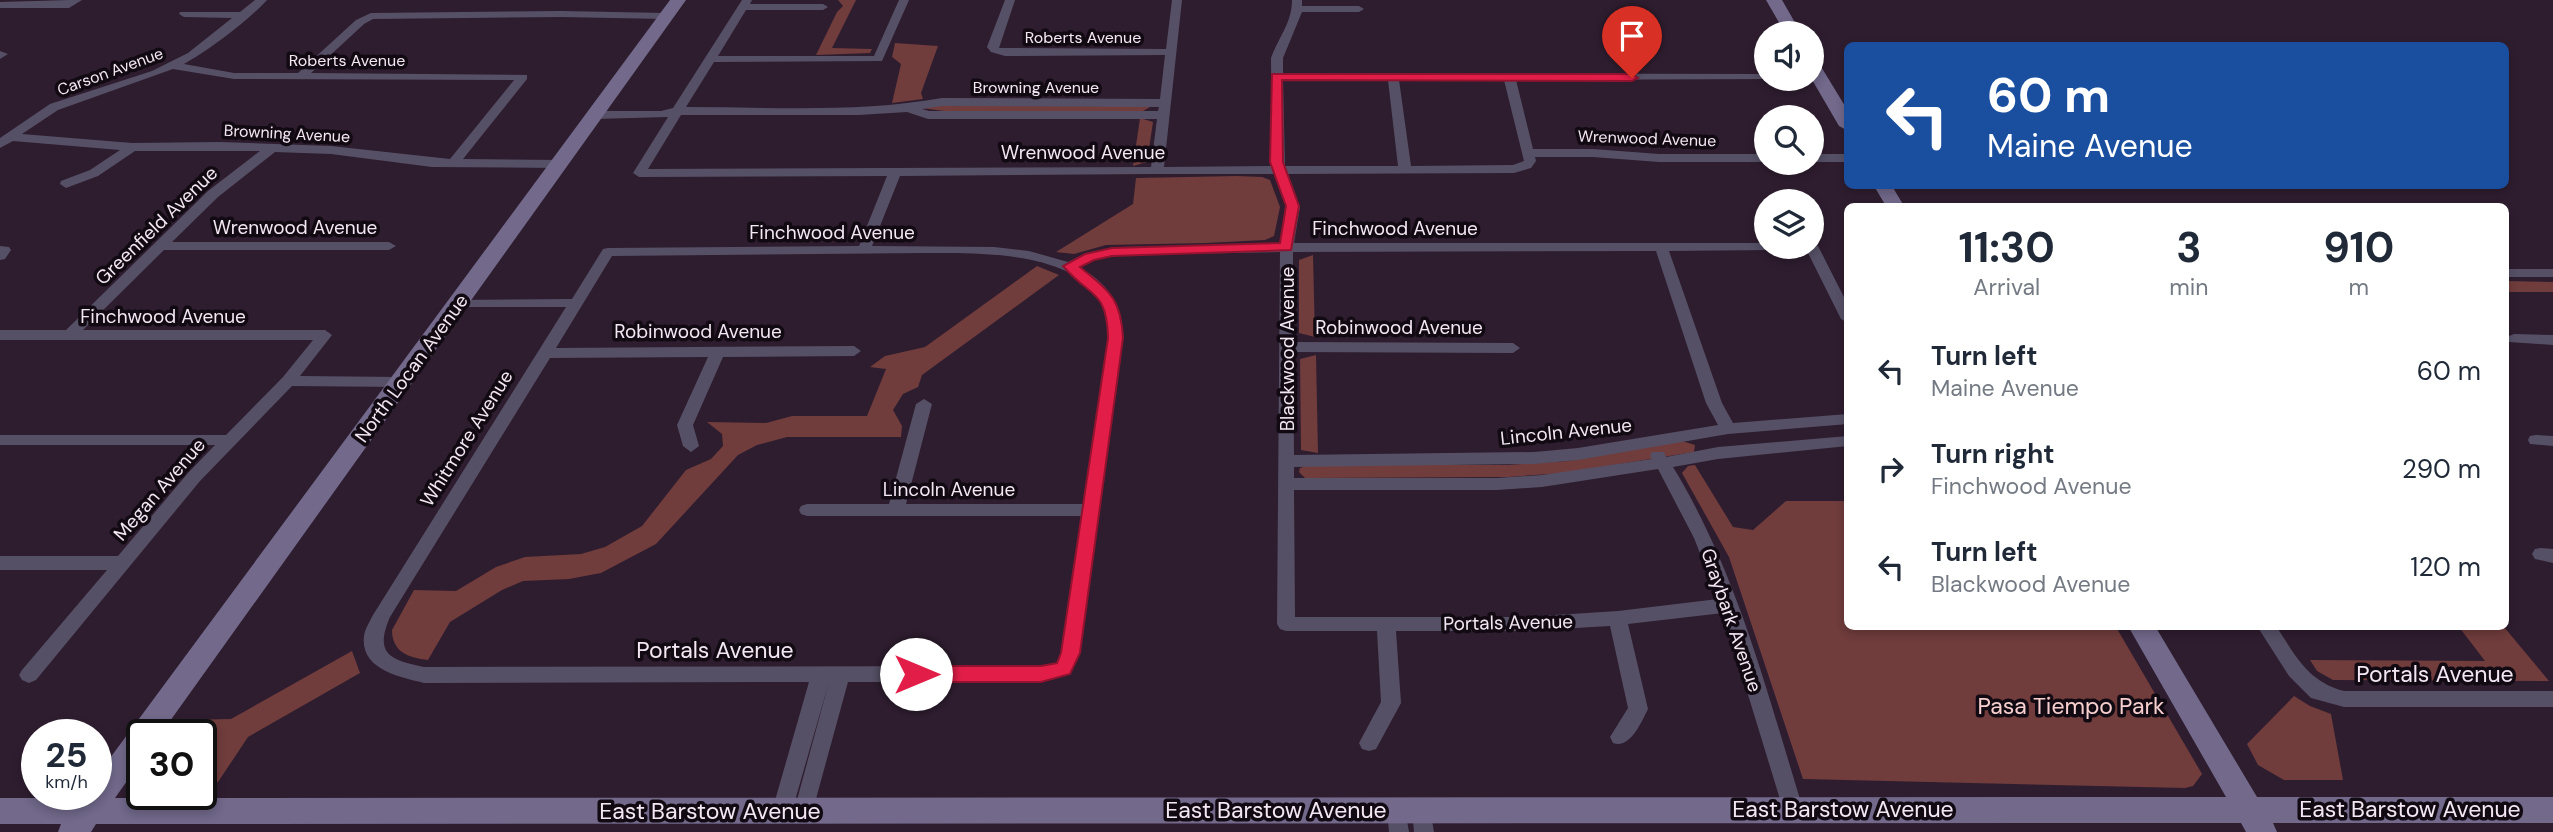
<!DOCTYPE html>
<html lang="en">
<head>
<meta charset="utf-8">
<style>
	body { margin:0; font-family:"DM Sans",sans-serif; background:#f2f2f3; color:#1f2937; height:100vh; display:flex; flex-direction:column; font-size:26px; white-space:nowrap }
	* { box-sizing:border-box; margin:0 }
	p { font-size:23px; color:#747a83 }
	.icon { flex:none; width:38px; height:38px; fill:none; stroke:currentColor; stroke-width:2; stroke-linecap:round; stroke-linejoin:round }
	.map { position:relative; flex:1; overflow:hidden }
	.sheet { position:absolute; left:1844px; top:203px; width:665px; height:427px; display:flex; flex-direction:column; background:#fff; border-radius:10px; box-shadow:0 4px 10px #0003 }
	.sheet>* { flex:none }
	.banner { position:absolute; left:1844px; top:42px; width:665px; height:147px; border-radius:10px; box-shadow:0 4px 10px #0003; background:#1a4fa0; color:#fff; overflow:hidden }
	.controls { position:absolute; left:1754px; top:21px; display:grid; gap:14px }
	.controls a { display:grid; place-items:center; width:70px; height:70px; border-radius:50%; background:#fff; box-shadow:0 4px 10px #0003; font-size:35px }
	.speed { position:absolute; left:21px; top:719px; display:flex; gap:14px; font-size:35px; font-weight:700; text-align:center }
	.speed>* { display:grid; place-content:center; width:91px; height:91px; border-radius:50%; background:#fff; box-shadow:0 4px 10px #0003; line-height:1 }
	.speed small { font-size:18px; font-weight:400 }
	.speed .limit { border:4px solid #111; border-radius:10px; background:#fff; color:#111 }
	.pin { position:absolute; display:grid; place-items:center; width:60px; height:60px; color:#fff; margin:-72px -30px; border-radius:50% 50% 50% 0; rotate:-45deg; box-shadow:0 0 7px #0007 }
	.pin .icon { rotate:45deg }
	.me { position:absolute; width:77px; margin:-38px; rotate:90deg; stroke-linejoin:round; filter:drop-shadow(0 0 5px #0008) }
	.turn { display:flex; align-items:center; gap:24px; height:147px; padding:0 28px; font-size:32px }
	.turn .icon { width:91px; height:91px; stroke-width:2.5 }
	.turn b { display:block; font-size:49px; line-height:60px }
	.eta { display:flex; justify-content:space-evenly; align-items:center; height:119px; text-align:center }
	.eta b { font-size:42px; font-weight:700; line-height:49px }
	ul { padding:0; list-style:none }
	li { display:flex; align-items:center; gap:21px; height:98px; padding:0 28px }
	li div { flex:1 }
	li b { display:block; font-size:26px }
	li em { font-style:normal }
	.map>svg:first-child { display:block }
</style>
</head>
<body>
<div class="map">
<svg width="2553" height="832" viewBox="0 0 2553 832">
	<rect width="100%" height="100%" fill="#2e1d2f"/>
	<!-- green -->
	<path fill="#703c3c" d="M838,0H856L832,48L872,49L870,53L816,55L837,12L843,6Z
		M895,43L938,46L921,93L923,99L892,103L901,64L892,57Z
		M933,105H1148L1150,107L1143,111H944L921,108Z
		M1140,118L1153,122L1147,162L1133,166Z
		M1237,176L1262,177L1270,180L1280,207L1274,236L1265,240L1206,243L1106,245L1074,254L1056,252L1133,204L1136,178Z
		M1313,255L1315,337L1299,333V260Z
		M1037,266L1059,275L922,375L918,387L903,394L893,410L902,426L901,437H787L757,445L738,455L656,544L601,573L569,579L523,581L502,590L450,622L428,660C409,658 392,652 392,630L414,590L456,591L496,567L525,557L581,554L605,547L642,526L686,470L711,459L723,446L722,434L707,422L766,423L792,416H867L886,369L870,367L885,356L925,347Z
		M2506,281L2553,282V292H2506Z
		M1316,355L1318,453L1301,450L1300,359Z
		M1682,441L1695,445L1694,452L1564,473L1508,477L1315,478H1305L1299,472L1300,468L1309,465H1507L1568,461Z
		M1695,465L1733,527L1753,530L1786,501H1848V626L2116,627L2202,774L2193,786L2185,788L1803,779L1729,557L1682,473L1688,466Z
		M2459,627H2504L2549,681L2333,680L2317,671L2310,660L2485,661Z
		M352,651L360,673L248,737L218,782H201V735H176L187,720L231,719Z
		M2294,696L2310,706L2331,714L2343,780H2284L2258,765L2247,744Z"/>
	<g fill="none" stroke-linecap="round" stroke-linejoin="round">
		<!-- street -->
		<path fill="#565066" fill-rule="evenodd" d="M70,0H82L69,8H0V2Z
			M255,0H267C249,20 208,51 184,64L234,73H298L356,20L371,13L561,11L666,13L671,16L666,19L561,17L373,19L364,24L311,73L527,75V79L463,159L559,160L565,164L559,168L432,167L331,154L275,152L218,197L172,242H389L396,246L389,250H164L83,330H325L332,335L300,376L400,377L408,382L400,387L292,386L200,481L36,680L29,683L22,680L19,675L22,670L107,570H0V556H118L188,473L215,445H0V435H226L283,377L313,340H0V330H66L208,191L260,151H135L98,176L66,188L60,184L61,181L90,170L120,150L13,141L0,148V138L50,104L152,71L188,53L232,18L184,17L179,14L180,12H240ZM173,69L234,79L514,80L450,159L331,146L219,142L132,143L22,134L58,110Z
			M742,0H752L750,4H823L828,7L823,10H746L718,56H874L899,0H909L882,61L714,62L686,107C771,107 858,113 942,98L1160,99L1165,55L1005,56L991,52L987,47L1005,0H1015L999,48L1166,49L1172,0H1182L1164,167L1272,166L1271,58C1279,36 1292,23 1292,0H1302V6H1359L1364,9L1359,12H1302L1283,58V73L1766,74V79H1770L1516,80L1533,149H1593L1659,154H1766V162H1659L1593,157H1535L1536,161L1531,168L1514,173L1288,174L1300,207L1294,243H1766V247H1773L1771,250L1669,251L1722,403L1733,423L1848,414V424L1728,434L1578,460L1534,464L1294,467V478H1497L1542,475L1652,459L1650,456L1652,452H1664L1666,457L1718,447L1848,436V446L1718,459L1673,467C1737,572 1767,692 1803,809L1800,815L1793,818L1786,815L1783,809L1723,613L1628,624L1648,709C1641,723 1630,749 1613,743L1610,737L1628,708L1610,626L1522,631H1396L1401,703L1376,749L1369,751L1362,749L1359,743L1381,702L1377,631H1286L1280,629L1277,624L1280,252L1123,255L1094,260L1078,267C1108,282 1122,305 1122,338L1080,653L1070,674L1041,682H848L811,817L804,820L797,817L794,811L829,682L792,811L789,817L782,820L775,817L772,811L809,682L424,683C400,677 360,670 364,636C365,629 370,621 373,615L566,307H458L451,303L453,300L572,299L603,249L608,248L859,246L887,176L639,177L633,173L668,117L594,119L588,115L594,111H661L673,108ZM1283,79L1388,80L1398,166H1285ZM1399,80H1504L1524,161L1513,165L1411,166ZM942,106L1159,107L1158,111H929L922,109ZM907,112L928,119H1157L1151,167L648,169L681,115H859ZM1152,174H1275L1286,207L1281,244L1123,247L1085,254L1068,262L1029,251L994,247L872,246L900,176ZM1656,251L1706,403L1718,425L1578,448L1534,452L1294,455L1293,352L1513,353L1520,348L1513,343L1293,342V252ZM924,253C975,253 1071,250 1102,301C1108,311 1108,326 1108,338L1083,504H906L932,404L924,399L916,404L889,504H807L801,506L799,510L801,514L807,516H1082L1062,653L1057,663L1041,666L424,667C390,660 374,654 390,617L550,358L708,357L677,425L683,446L691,452L699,446L693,425L723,357L854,356L861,351L854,346L556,348L612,256ZM1658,469L1694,538L1718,599L1618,611L1522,617H1295L1294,490H1497L1542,487Z
			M0,51L8,54L0,59Z
			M1811,154H1848V162H1811Z
			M1811,242L1818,246L1848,305V323L1841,319L1805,247H1811Z
			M0,246L9,247L11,250L5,259L0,260Z
			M2506,269H2553V277H2506Z
			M2514,334L2553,335V345L2509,342L2507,339L2509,336Z
			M2536,435L2553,436V446L2530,444L2528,440L2530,436Z
			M2541,548L2553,549V563L2535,559L2532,554L2535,549Z
			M2257,626H2276C2296,656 2307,681 2344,691H2553V707H2344L2311,698L2289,676Z
			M1397,800L1404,803L1409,832H1389L1387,809L1390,803Z
			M1422,800L1429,803L1434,832H1414L1412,809L1415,803Z"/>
		<!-- secondary -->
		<path fill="#72698b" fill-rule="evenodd" d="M670,0H686L160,735H142V760L115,798L2226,797L2128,626H2155L2257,797H2553V823H2273L2277,832H2246L2241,823L96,824L91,832H58L61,824H0V798H81L83,794H96V777Z
			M1766,0H1782L1801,33H1785Z
			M1811,58L1817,60L1848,111V131L1839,126L1811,78Z
			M1874,186H1892L1904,206H1886Z"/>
	</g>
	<!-- route -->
	<path fill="#e11d48" stroke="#92132f" stroke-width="2" d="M1272,74H1632L1638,78L1632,81L1282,80L1283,162L1299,206L1291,250L1112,256L1094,260L1080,267C1109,291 1121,298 1123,338L1080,653L1070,674L1041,682H916L909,679L906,674L909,668L916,666H1041L1057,663L1061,653L1108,338C1107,289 1090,298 1063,266L1085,254L1112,248L1280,243L1286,206L1270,162Z"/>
	<g text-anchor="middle" stroke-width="7" stroke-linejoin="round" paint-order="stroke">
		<!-- far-street labels -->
		<g font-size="16" fill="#f3e7f4" stroke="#120a12">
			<text x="1083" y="43">Roberts Avenue</text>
			<text x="347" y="66">Roberts Avenue</text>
			<text transform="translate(110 71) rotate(-20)" y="6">Carson Avenue</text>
			<text x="1036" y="93">Browning Avenue</text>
			<text transform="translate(287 133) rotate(3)" y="6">Browning Avenue</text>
			<text transform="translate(1647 138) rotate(2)" y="6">Wrenwood Avenue</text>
		</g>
		<!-- street labels -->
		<g font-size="19" fill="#f3e7f4" stroke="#120a12">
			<text x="1083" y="159">Wrenwood Avenue</text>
			<text transform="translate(156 225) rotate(-44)" y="7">Greenfield Avenue</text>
			<text x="295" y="234">Wrenwood Avenue</text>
			<text x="1395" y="235">Finchwood Avenue</text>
			<text x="832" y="239">Finchwood Avenue</text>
			<text x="163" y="323">Finchwood Avenue</text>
			<text x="1399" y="334">Robinwood Avenue</text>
			<text x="698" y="338">Robinwood Avenue</text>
			<text transform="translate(1287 349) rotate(-90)" y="7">Blackwood Avenue</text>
			<text transform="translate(411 368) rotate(-54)" y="7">North Locan Avenue</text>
			<text transform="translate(1566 431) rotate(-6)" y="7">Lincoln Avenue</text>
			<text transform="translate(466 438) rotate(-58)" y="7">Whitmore Avenue</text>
			<text transform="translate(159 489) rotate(-49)" y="7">Megan Avenue</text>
			<text x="949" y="496">Lincoln Avenue</text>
			<text transform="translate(1732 620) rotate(71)" y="7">Graybark Avenue</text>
			<text transform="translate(1508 622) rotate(-1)" y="7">Portals Avenue</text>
		</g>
		<!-- near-street labels -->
		<g font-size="23" fill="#f3e7f4" stroke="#120a12">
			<text x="715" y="658">Portals Avenue</text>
			<text x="2435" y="682">Portals Avenue</text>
			<text x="1843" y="817">East Barstow Avenue</text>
			<text x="2410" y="817">East Barstow Avenue</text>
			<text x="1276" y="818">East Barstow Avenue</text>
			<text x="710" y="819">East Barstow Avenue</text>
		</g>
		<!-- near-park labels -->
		<g font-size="23" fill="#f6cfce" stroke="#120a12">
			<text x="2071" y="714">Pasa Tiempo Park</text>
		</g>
	</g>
</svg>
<div class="controls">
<a><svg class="icon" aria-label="sound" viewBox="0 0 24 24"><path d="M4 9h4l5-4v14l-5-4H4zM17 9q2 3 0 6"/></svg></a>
<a><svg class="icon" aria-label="search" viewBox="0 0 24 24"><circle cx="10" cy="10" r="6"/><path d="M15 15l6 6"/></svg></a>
<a><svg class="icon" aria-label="layers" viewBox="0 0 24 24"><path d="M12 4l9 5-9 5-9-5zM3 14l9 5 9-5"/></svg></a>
</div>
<div class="speed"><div>25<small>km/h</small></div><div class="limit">30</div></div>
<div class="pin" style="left:1632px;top:78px;background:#d93025"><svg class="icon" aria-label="arrive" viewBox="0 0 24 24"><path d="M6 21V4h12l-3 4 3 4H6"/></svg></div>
<svg class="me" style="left:916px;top:674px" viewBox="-20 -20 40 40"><circle r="19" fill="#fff"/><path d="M0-13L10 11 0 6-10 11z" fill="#e11d48"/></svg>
<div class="banner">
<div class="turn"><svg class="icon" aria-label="left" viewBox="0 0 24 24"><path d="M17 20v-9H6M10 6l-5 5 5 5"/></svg><div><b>60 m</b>Maine Avenue</div></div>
</div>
<section class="sheet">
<div class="eta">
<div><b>11:30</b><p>Arrival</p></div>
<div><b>3</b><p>min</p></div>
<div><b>910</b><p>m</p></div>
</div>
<ul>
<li><svg class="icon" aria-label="left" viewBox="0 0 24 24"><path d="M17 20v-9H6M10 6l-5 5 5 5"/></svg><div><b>Turn left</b><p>Maine Avenue</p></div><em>60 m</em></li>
<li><svg class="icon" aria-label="right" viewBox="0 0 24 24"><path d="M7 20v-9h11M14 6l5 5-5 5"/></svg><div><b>Turn right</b><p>Finchwood Avenue</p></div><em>290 m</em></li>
<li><svg class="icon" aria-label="left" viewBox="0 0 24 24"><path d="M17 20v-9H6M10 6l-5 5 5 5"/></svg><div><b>Turn left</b><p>Blackwood Avenue</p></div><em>120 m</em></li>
</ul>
</section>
</div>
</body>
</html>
